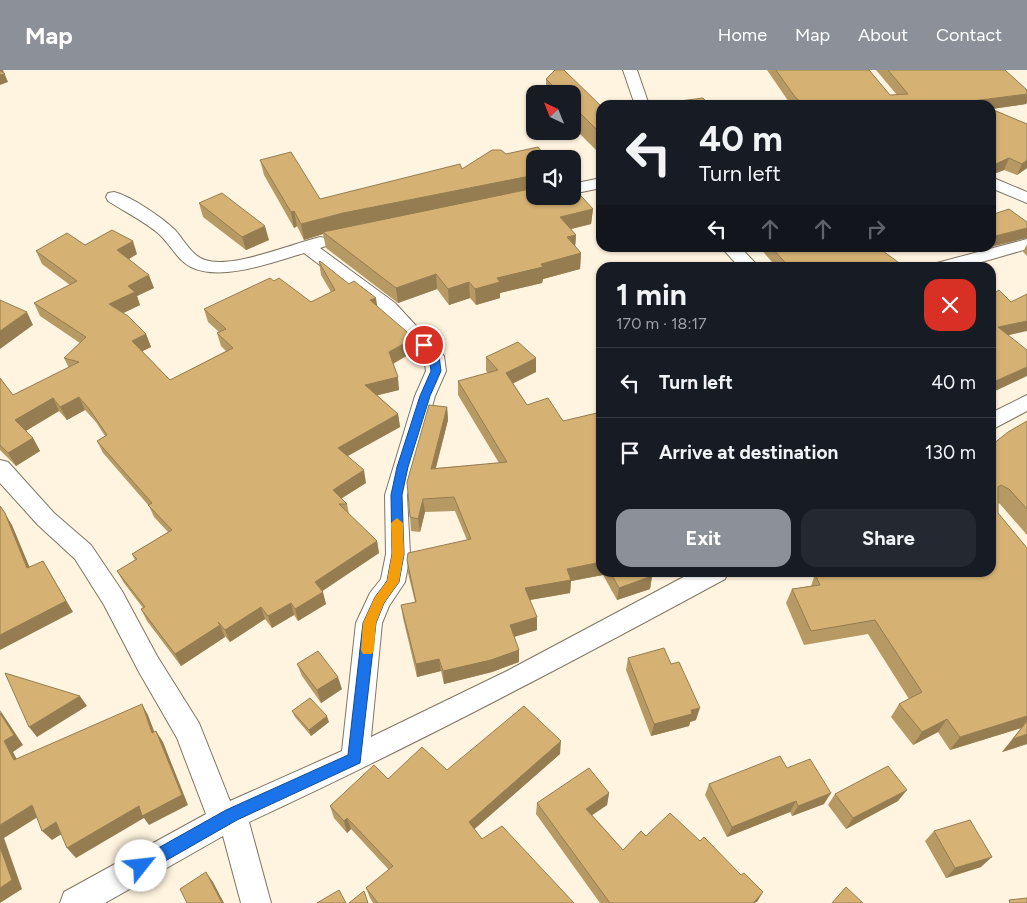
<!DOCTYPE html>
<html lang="en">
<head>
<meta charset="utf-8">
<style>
	body { margin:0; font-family:Figtree,sans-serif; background:#242831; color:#f1f3f6; height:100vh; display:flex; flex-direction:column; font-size:19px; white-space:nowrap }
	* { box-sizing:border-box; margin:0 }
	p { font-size:16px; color:#9ea1a6 }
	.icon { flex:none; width:28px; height:28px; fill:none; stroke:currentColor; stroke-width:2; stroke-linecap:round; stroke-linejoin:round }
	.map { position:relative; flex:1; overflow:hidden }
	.side { position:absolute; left:596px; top:192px; width:400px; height:315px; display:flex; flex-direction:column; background:#171b24; border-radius:15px; box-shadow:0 1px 4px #0004 }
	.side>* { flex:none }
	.top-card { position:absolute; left:596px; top:30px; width:400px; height:152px; border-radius:15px; box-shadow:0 1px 4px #0004; background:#171b24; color:#f1f3f6; overflow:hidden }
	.needle { width:32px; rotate:317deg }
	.tools { position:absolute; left:526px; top:15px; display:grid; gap:10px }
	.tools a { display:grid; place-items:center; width:55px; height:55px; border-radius:10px; background:#171b24; box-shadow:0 1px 4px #0004; font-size:25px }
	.pin { position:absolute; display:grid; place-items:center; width:42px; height:42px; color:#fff; margin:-21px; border:2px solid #fff; border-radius:50%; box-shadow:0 1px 5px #0007 }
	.me { position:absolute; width:55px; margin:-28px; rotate:61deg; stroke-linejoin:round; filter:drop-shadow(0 0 4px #0008) }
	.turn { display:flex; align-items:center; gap:18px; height:105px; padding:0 20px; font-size:22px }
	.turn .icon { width:65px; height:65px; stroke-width:2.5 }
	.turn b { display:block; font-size:35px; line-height:42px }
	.lanes { display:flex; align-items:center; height:48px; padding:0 20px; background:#0003; justify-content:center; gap:25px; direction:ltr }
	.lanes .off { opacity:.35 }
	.round { display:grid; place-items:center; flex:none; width:52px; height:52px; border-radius:15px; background:#242831 }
	.head { display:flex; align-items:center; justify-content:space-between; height:85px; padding:0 20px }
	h1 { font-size:30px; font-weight:700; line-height:38px }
	.action { display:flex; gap:10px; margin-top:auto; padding:10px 20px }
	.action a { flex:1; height:58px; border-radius:15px; background:#8c9099; color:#fff; font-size:20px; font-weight:700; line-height:58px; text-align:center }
	.action a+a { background:#242831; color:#f1f3f6 }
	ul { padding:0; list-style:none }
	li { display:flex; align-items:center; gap:15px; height:70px; padding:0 20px; border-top:1px solid #363941 }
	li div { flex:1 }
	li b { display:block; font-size:19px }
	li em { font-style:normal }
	header { display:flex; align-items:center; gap:30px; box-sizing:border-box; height:70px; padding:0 25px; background:#8c9099; color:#fff }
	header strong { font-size:24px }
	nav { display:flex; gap:28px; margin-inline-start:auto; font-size:18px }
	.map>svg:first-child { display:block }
</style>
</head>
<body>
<header>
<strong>Map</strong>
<nav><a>Home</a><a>Map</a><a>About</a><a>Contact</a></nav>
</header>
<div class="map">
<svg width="1027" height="833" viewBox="0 0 1027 833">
	<rect width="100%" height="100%" fill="#fff4df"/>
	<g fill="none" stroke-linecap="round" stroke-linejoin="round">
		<defs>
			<path id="street" d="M623,0H637L649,35H635Z
				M991,107L1027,122V133L991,118Z
				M601,108V118L572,124V114Z
				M114,122C131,126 163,148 175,160C184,170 192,186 205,190C233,199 291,174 320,167L326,168L329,172L326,176L320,178L395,233L444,286L446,301L435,326L407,425L410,484L405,512L389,536L382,553L371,667L507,601L693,502H728L725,509C568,594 411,677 249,752L271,833H241L223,766L105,833H60L64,822L206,744L177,668L139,602L104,535L75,489L38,455L0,413V390L8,392L54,443L91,475L122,521L157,586L199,653L230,731L342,681L356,553L370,523L381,509L386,484L385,425L415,326L426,301L424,288L381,241L304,183C273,192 221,212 191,197C177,190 171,175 159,164C144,151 125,142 108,131L106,127L108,123Z
				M1027,169V179L961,198H930L933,194Z
				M722,178H741L760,198H740Z
				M1027,325V341L991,360V343Z"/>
		</defs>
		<!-- street casing -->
		<use href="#street" stroke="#7f7563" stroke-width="2"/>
		<!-- street -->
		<use href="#street" fill="#fff" fill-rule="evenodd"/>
	</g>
	<!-- wall -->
	<path fill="#b79964" d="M767,0H869L890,25H897L876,0H1005L1027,20V32L1026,34L992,39L1027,54V98L1017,105L1004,100L991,105V35H791Z
		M546,9L601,36L597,81L572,56V24H546Z
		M506,84L535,89V126L593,139L591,154L571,159L576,165L575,176L581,183L580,199L543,209L542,213L500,223V228L476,235L470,228L449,235L437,219L398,233L326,178L323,164L304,170L297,156L294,158L264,105L260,90L320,129L462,99Z
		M199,133L269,170L246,180L203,147Z
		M1027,174V186L1023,182Z
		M85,175L137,184L129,189L154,218L137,226L140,235L123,243L146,264L151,277L142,281L170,310L226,281L221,276L217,263L219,262L208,252L204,239L274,211L311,232L331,222L321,205L319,192L377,237L415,281L393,294L399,320L377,325L398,344L400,357L348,386L366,413L341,429L347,434L349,444L377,471L379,483L322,521L326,534L298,551L294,545L272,558L265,549L230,572L223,564L225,567L181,596L147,551L141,539L143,538L124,513L117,501L135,490L132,484L168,462L154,447L149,436L103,383L97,371L105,366L96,352L85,340L67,350L59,341L26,361L33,368L40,381L16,396L0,380V308L13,325L69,298L64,288L80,273L40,246L34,233L70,215L42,194L36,181Z
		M760,178H869L871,179L906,198H777Z
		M963,178H989L969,182Z
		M486,287L536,302L513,313L527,335L563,351L597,343L598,330L601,329V502H682L652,507L650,519L617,530L603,505L571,511L570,523L530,530L537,560L514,567L519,580V592L492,602L444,614L441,601L417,607L403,548L401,535L415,532L408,503L407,490L467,470L455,441L425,442L420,462L411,461L410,447L447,337L448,350L436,398L499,393L458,325V311L488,303L486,301Z
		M1027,351V465L1000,434L998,433V443L1027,478V674L1002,682L1021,658L950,680L938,662L913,675L891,647L899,634L909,629L868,564L804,575L786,533L792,519L811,516L815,504L991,502L993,374Z
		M628,588L696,650L690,652L689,656L651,666L626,600Z
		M297,594L342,619L321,633L302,606Z
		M292,641L329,652L311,666L295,647Z
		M560,684L474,759L482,769L574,833H373L370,828L366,818L389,800L351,759L347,763L334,748L330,736L388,709Z
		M709,714L824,734L792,746L790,742L727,767L705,725Z
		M609,723L607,735L592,745L623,780L646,766L756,833H600L536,744L537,733Z
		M835,724L898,731L846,759L828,735Z
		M934,761L981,797L946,808L925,771Z"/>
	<!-- shaded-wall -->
	<path fill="#957d51" d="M0,0H3L8,12L0,15Z
		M1027,24V32L1026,34L991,39V35H972L973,31Z
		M601,61V80L597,81L599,62Z
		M1009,88L1004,100L991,105V96Z
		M1027,90V98L1017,105L1022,94Z
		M535,105V120L323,162V164L304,170L301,154L343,143Z
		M593,139L591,154L559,162L560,147Z
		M294,141L297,156L294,158L291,142Z
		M265,156L269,170L246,180L242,167Z
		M1027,158V168L991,177V167Z
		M576,165L575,180L567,167Z
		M133,171L137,184L122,193L117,180Z
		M971,178H989L969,182Z
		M581,183L580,199L543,209L542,213L500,223V228L476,235L475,219L497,208L541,194Z
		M436,204L437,219L398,233L396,218Z
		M149,205L154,218L137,226L140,235L115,247L109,234L128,216Z
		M469,212L470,228L449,235L448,219Z
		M376,228L378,241L370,230Z
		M27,242L33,255L0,279V261Z
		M1027,251V261L992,269L998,257Z
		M146,264L151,277L137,284L132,271Z
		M414,268L415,281L390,295L389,282Z
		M536,288V302L506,317V303Z
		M1027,297V306L991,323V313Z
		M398,307L399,320L367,328L365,315Z
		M79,327L85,340L67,350L60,337Z
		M53,328L59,341L22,363L15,350Z
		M447,337L448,350L432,412L431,399Z
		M398,344L400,357L340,390L338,378Z
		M33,368L40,381L16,396L8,383Z
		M364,400L366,413L335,432L333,420Z
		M423,429L425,442L420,462L418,449Z
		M0,435L12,455L35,510L27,498Z
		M377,471L379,483L318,524L315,512Z
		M43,491L73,542L0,580V565Z
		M601,492V502H603V505L571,511L570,523L524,531L525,518L567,499Z
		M652,506L650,519L617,530L619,518Z
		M323,522L326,534L298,551L295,539Z
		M291,533L294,545L272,558L268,546Z
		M261,537L265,549L230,572L225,560Z
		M537,547V560L510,568V555Z
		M220,555L225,567L181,596L175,584Z
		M519,580V592L492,602L444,614L443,601Z
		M439,589L441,601L417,607L416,594Z
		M338,607L342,619L321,633L317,620Z
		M80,626L87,636L37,667L29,657Z
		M142,634L148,645L159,674L152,663Z
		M700,638L696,650L690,652L689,656L651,666L654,654L691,640Z
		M0,640L23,675L13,682L23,701L14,690L4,671Z
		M327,646L329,652L311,666L309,660Z
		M1027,646V650L1021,658L950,680L960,667Z
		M947,649L938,662L913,675L922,662Z
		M156,661L163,672L188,735L149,755L144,748L76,788L67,778Z
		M1027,664V674L1002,682L1013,669Z
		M561,671L560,684L470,763L469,752Z
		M907,720L898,731L846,759L853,748Z
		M609,723L607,735L585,750L586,739Z
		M831,723L824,734L792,746L798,736Z
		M796,731L790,742L727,767L732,757Z
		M32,735L41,745L4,768L22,819L0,833V755Z
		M347,748L351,759L347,763L344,751Z
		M56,752L65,762L52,770L42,761Z
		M992,787L981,797L946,808L955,798Z
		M206,802L213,812L224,833H222Z
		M763,822L757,832L753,833Z"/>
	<!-- building -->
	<path fill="#d5b274" stroke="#957d51" d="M0,0L5,4L0,5Z
		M555,0H564L601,36V61L599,62L572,35V24H561L546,9Z
		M776,0H869L890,25L908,24L888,0H1005L1027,20V24L973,31L983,35H804L795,27Z
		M703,28L709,35H674L672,32Z
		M991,39L1027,54V90L1022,94L1009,88L991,96Z
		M538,77L548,89H535V105L343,143L301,154L294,141L291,142L260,90L291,82L320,129L460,94L462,99L492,80H501L506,84Z
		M572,116L593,139L560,147L576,165L567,167L581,183L541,194L543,197L497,208L500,212L475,219L469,212L448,219L436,204L396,218L323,162L535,118V126H572Z
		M222,123L265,156L242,167L199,133Z
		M1009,139L1027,152V158L991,167V145Z
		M112,160L133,171L117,180L149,205L128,216L135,222L109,234L128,246L146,264L132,271L170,310L233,278L217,263L226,259L204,239L270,208L274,211L279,208L311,232L335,220L319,192L320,191L349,214L354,211L376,228L370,230L414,268L389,282L398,307L365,315L398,344L338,378L364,400L333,420L347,434H339L377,471L315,512L323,522L295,539L291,533L268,546L261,537L225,560L218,552L220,555L175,584L141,539L145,537L117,501L137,489L132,484L172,460L148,435L152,433L97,371L107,365L90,340L79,327L60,337L53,328L15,350L33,368L8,383L0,375V308L13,325L79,292L64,288L86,267L34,233L77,211L36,181L67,163L85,175Z
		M772,178H869L871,179L875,178H879L906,198H790Z
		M999,220L1011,232L1027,224V251L998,257L1027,280V297L991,313V225Z
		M0,230L27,242L0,261Z
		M518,272L536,288L506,303L527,335L548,328L563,351L601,342V492L567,499L571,510L525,518L537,547L510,555L519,580L491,590L443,601L439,589L416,594L401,535L416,532L407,490L408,483L471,469L454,427L423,429L418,449L410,447L407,412L429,335L447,337L431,399L507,392L458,311L498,300L486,287Z
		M601,329V336L598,330Z
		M1027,351V439L1009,419L1001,415L998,417V443L1027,478V646L960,667L947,649L922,662L899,634L922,622L875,550L811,561L792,519L820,515L815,504L827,502H991V375L993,374L1008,362Z
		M0,436L5,443L27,498L43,491L66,531L0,565Z
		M610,502H650L652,506L619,518Z
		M664,578L671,594L679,592L700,638L691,640L692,644L654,654L628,588Z
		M318,581L338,607L317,620L297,594Z
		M5,603L80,626L29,657Z
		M310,628L327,646L309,660L292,641Z
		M142,634L152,663L156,661L182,725L142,746L139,736L67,778L56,752L42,761L32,735L0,755V643L14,665L4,671L14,690Z
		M524,636L561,671L469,752L482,769L502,756L574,833H378L366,818L393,796L347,748L344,751L330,736L374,695L388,709L422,677L447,700Z
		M1027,651V664L1013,669Z
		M780,686L787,698L810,689L831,723L798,736L796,731L732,757L709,714Z
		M888,696L907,720L853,748L835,724Z
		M589,698L609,723L586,739L623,780L641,761L646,766L670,743L700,771L704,767L741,805L744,803L763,822L753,833H610L537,733Z
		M970,750L992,787L955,798L934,761Z
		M0,777L12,810L0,818Z
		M206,802L222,833H187L180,819Z
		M846,817L863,833H832Z
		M339,820L346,833H317Z
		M364,821L368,833H349Z
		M1027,828V833H1010L1009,830Z"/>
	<!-- route -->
	<path fill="#1a73e8" stroke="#114b97" d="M424,272L439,286L441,301L430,326L408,397L402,425L404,484L399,512L384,533L376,553L360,693L237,750L146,802L141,804L135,802L133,796L135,791L226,740L348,685L363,553L375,527L387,511L392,484L391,425L397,397L420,326L431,301L429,287L419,275Z"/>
	<!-- slow -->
	<path fill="#f59e0b" d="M397,448L403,453L404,484L399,512L384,533L376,553L374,580L372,584H363L361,580L363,553L375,527L387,511L392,484L391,453Z"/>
</svg>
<div class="tools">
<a><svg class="needle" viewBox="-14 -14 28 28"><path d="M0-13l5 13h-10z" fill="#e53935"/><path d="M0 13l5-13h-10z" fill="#9ea1a6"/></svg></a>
<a><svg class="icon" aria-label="sound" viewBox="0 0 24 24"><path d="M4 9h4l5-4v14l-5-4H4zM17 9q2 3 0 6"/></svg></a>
</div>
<div class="pin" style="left:424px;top:275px;background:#d93025"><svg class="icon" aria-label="arrive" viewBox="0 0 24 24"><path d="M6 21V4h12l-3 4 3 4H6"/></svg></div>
<svg class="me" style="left:141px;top:796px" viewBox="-20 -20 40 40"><circle r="19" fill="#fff"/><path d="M0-13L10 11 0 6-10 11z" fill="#1a73e8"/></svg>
<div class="top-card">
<div class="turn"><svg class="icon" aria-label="left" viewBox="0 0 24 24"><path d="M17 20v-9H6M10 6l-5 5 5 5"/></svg><div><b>40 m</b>Turn left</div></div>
<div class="lanes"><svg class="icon" aria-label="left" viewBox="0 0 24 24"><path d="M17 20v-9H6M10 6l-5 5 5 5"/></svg><svg class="icon off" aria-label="ahead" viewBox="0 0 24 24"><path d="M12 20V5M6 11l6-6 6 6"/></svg><svg class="icon off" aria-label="ahead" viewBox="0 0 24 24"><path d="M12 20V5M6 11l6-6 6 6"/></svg><svg class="icon off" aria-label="right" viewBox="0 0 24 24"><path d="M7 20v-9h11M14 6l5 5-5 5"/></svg></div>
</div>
<section class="side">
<div class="head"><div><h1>1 min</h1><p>170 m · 18:17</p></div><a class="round" style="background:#d93025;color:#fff"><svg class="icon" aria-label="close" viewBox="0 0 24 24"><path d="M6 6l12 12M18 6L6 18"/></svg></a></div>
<ul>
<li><svg class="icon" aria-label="left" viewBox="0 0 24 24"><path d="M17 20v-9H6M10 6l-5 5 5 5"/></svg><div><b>Turn left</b></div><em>40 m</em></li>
<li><svg class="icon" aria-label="arrive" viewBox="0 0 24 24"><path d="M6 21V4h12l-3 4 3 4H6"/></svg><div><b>Arrive at destination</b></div><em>130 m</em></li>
</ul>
<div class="action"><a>Exit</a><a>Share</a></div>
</section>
</div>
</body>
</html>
